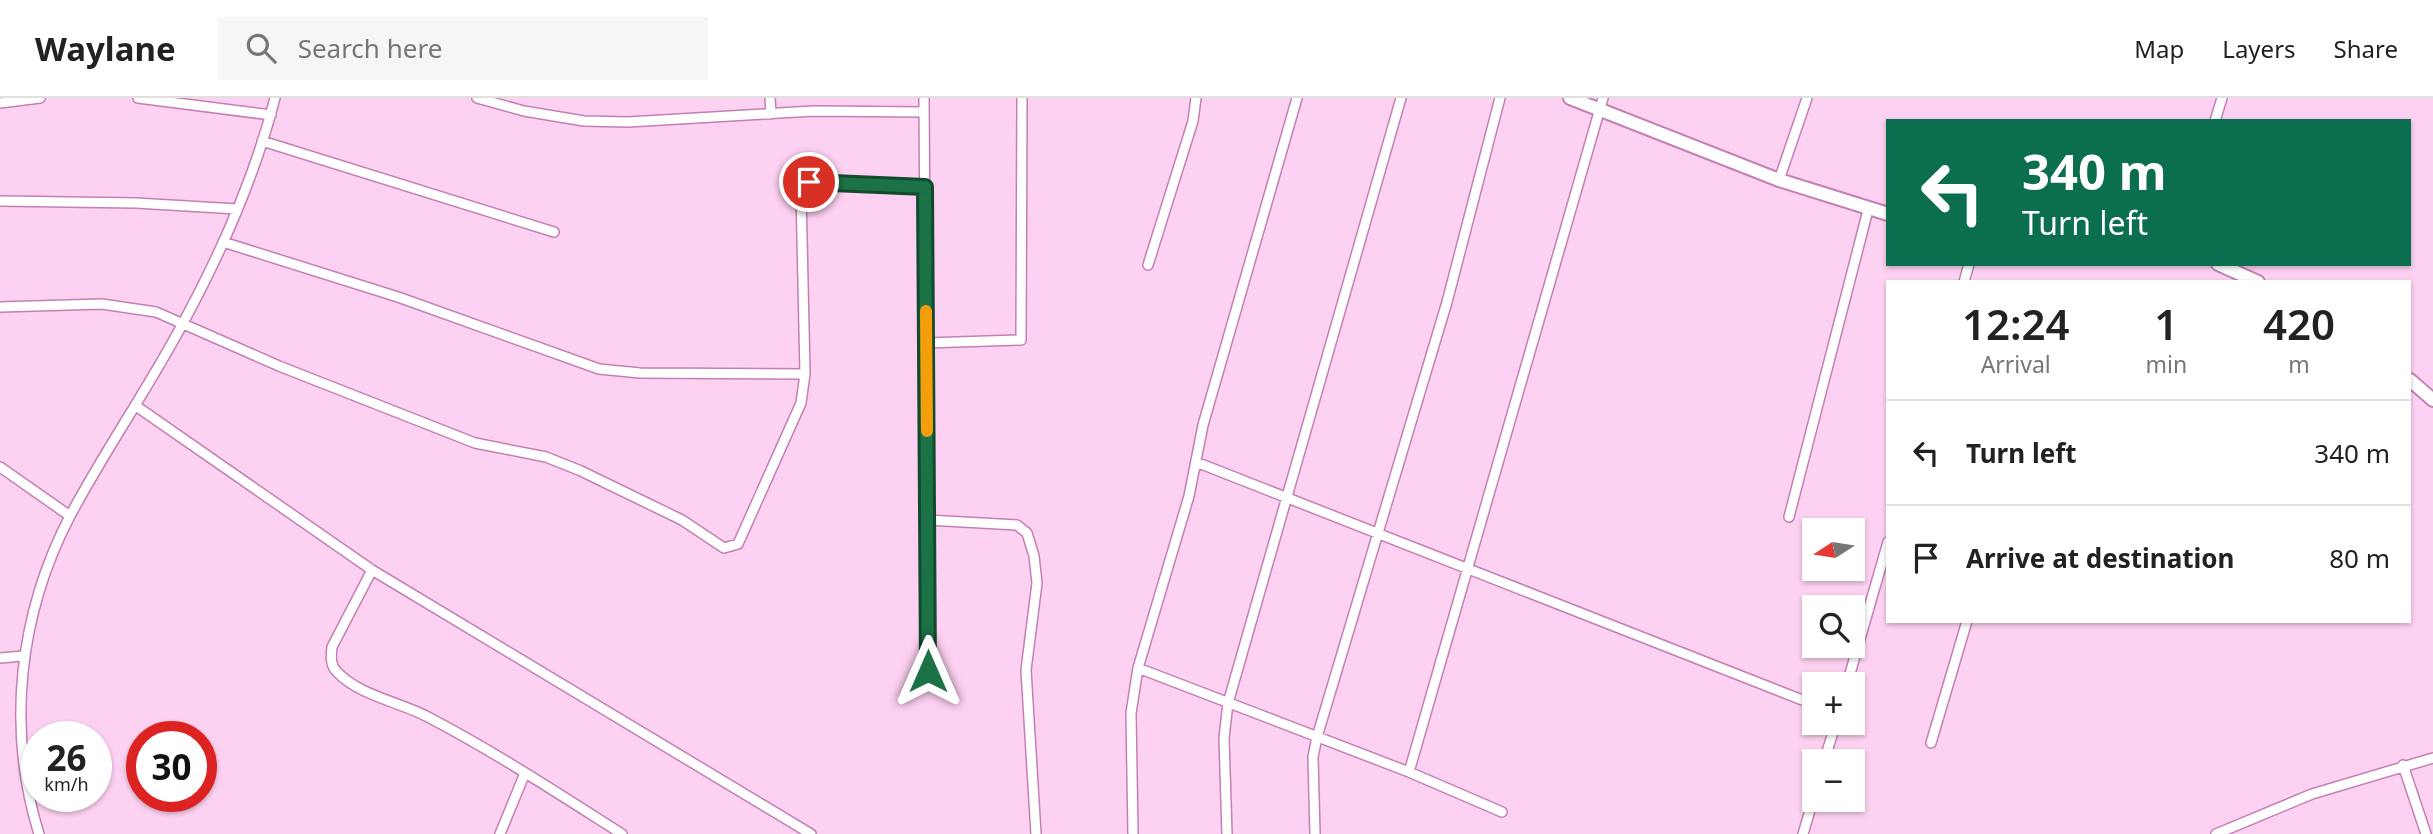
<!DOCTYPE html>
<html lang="en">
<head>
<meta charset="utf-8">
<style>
	body { margin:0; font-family:"Noto Sans",sans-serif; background:#f6f6f6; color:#222; height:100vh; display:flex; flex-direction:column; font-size:26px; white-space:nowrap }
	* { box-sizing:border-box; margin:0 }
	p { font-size:23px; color:#767676 }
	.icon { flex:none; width:38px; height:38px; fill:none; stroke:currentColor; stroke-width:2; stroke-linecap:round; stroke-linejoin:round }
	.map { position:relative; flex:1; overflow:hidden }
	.sheet { position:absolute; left:1886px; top:182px; width:525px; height:343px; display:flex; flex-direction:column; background:#fff; border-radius:0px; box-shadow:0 2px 5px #0004 }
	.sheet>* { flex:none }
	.guide { position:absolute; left:1886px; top:21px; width:525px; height:147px; border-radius:0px; box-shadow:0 2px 5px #0004; background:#0b6e4f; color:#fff; overflow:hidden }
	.needle { width:46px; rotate:258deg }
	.tools { position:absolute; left:1802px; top:420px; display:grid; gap:14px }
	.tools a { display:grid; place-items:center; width:63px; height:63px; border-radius:0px; background:#fff; box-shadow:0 2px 5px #0004; font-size:35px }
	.speed { position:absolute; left:21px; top:623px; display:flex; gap:14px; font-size:35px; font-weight:700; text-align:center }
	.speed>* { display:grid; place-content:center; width:91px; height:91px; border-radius:50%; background:#fff; box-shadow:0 2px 5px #0004; line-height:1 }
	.speed small { font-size:18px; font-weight:400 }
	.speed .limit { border:10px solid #d22; background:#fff; color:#111 }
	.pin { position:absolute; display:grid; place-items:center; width:60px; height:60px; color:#fff; margin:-30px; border:4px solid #fff; border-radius:50%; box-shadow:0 2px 7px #0007 }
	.me { position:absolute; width:77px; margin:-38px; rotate:0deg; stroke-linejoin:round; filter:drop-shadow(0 0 5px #0008) }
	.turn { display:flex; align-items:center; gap:24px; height:147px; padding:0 21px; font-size:32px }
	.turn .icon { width:91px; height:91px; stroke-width:2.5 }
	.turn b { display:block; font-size:49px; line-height:60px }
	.eta { display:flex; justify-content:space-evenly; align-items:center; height:119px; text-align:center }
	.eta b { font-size:42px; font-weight:600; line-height:49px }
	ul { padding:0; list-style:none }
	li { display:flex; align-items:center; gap:21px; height:105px; padding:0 21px; border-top:2px solid #e0e0e0 }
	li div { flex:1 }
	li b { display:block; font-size:26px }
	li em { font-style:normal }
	header { display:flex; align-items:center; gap:42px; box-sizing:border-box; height:98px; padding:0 35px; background:#fff; border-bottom:2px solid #e0e0e0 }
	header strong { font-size:33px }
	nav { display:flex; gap:38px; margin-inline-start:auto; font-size:24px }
	.search { width:490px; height:63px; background:#f6f6f6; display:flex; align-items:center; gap:18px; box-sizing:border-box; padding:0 24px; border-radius:0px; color:#767676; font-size:26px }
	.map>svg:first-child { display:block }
</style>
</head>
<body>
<header>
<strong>Waylane</strong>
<div class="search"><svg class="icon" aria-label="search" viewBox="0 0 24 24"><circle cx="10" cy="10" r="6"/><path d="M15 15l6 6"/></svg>Search here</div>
<nav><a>Map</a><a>Layers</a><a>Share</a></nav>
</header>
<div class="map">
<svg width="2433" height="736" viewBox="0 0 2433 736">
	<rect width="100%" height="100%" fill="#fdd1f1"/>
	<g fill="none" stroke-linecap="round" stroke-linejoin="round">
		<defs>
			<path id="minor" d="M138,0L271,17
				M477,0L524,13L584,23L628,24L814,13L924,14
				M770,0L771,16
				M924,0L928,573
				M0,5L40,0
				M2215,23L2222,0
				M262,43L554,134
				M1779,82L1807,0
				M0,103L136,105L237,111
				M223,144L398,199L599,271L640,275L805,276
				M1148,167L1193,23L1196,0
				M1964,184L1969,166
				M0,209L102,206L156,214L279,268L475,345L546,359L581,373L682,422L724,450L738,446L801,305L805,276L801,94L809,84L925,89
				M926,245L1021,242L1022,0
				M136,308L372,472L811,736
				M1196,364L1815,607
				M0,369L70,418
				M1789,419L1868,112
				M927,422L1017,427L1027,435L1034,458L1037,485L1026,572L1036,736
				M372,472L332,549C331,558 330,567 337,574C360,598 400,604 428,619C495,654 559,696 622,736
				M0,560L23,558
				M1138,570L1409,674L1502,714
				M1847,586L1888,444
				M1931,645L1967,523
				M1824,663L1836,625
				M2403,667L2426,736
				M1409,674L1603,0
				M39,736C6,630 19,516 70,418C105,352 148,291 183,225C221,155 255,78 275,0
				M500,736L525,675
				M1133,736L1131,615L1138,570L1189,398L1203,327L1297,0
				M1227,736L1224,640L1228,605L1401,0
				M1315,736L1313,659L1317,639L1447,204L1500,0
				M1803,736L1815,695
				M2216,736L2312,696L2433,660"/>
			<path id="tertiary" d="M1570,0L1779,82L1888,116
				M2218,166L2258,184
				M2410,282L2433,302"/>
		</defs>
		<!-- minor casing -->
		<use href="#minor" stroke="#c380b3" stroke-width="12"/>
		<!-- tertiary casing -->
		<use href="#tertiary" stroke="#c380b3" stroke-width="16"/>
		<!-- minor -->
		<use href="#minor" stroke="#fff" stroke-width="9"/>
		<!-- tertiary -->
		<use href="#tertiary" stroke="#fff" stroke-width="12"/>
	</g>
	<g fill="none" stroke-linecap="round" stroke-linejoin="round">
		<defs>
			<path id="route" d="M809,84L925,89L928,573"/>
		</defs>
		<!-- route casing -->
		<use href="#route" stroke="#124a2e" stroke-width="18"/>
		<!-- route -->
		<use href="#route" stroke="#1b7246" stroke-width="12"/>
		<!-- slow -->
		<path stroke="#f59e0b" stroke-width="12" d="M926,213L927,333"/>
	</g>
</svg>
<div class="tools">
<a><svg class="needle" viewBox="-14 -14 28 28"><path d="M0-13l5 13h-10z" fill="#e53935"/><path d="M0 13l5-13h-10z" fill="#767676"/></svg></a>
<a><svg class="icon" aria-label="search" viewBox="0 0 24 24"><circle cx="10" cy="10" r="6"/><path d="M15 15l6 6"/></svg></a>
<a>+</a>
<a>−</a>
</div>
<div class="speed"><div>26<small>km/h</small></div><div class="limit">30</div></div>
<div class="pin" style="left:809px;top:84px;background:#d93025"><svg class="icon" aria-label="arrive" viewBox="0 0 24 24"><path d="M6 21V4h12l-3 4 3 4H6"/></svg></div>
<svg class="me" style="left:928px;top:573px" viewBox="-20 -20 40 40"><path d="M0-17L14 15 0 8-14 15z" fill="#1b7246" stroke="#fff" stroke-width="4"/></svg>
<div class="guide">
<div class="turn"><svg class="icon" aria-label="left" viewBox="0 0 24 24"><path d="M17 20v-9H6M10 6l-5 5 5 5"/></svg><div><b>340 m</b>Turn left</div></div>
</div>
<section class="sheet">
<div class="eta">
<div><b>12:24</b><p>Arrival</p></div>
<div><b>1</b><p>min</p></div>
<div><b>420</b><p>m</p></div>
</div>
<ul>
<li><svg class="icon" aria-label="left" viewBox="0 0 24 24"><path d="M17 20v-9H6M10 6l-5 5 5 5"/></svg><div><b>Turn left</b></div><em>340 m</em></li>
<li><svg class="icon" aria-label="arrive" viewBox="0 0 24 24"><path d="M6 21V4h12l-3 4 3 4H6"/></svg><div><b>Arrive at destination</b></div><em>80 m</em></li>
</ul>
</section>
</div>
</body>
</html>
